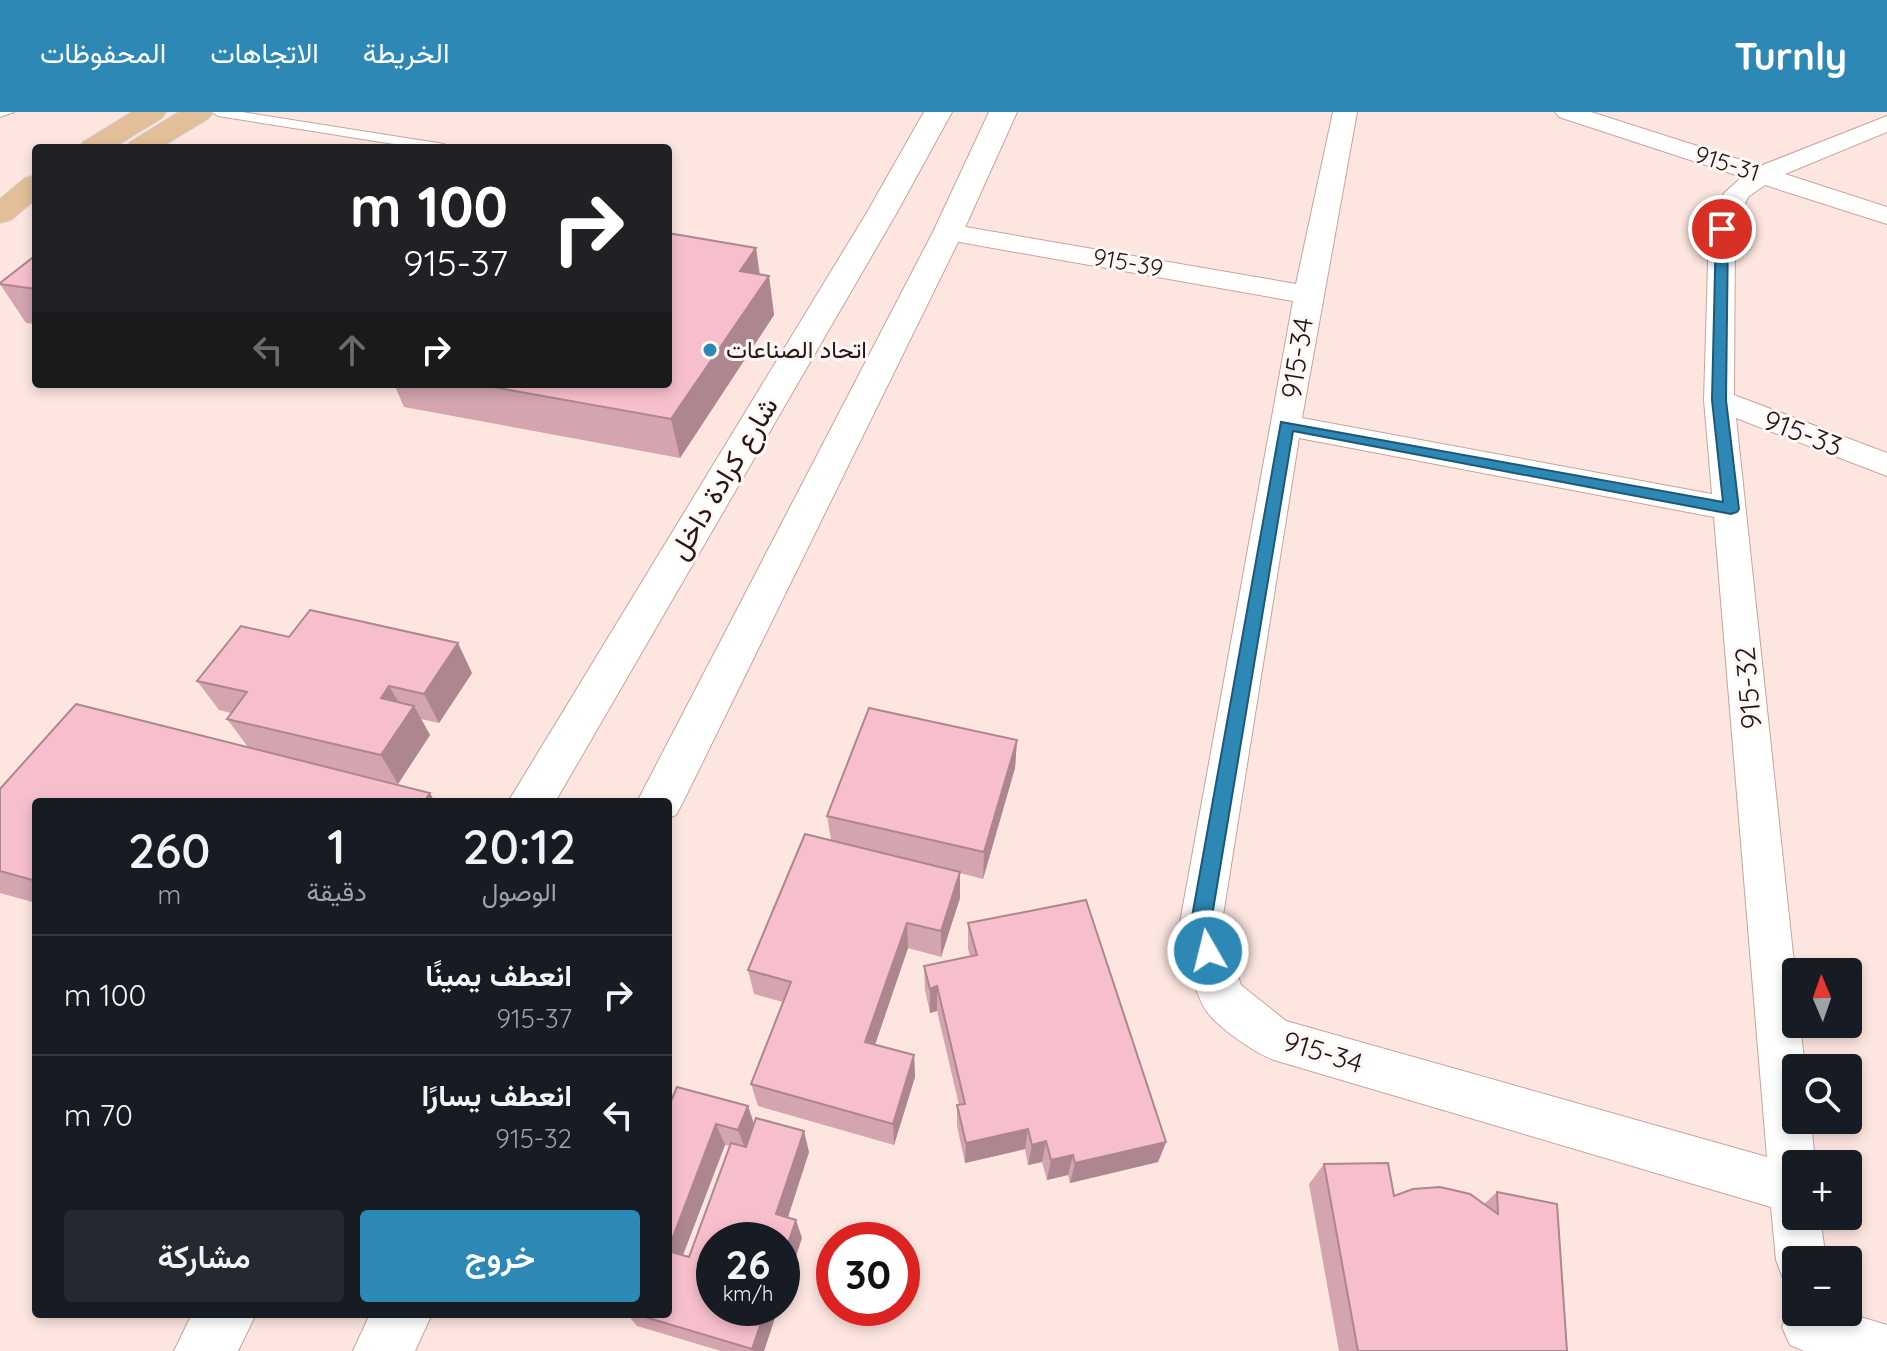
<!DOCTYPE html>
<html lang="ar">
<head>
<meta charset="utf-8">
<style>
	body { margin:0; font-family:Quicksand,Vazirmatn,sans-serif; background:#242831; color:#f1f3f6; direction:rtl; height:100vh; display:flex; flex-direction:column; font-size:30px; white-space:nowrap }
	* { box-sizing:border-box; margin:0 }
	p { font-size:26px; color:#9ea1a6 }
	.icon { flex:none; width:44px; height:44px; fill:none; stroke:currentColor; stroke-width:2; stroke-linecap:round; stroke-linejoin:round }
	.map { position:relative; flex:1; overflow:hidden; direction:ltr }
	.side { position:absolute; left:32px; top:686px; width:640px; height:520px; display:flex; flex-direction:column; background:#171b24; border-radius:8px; box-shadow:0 4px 12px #0003; direction:rtl }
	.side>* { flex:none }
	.banner { position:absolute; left:32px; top:32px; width:640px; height:244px; border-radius:8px; box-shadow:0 4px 12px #0003; direction:rtl; background:#202124; color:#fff; overflow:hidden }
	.needle { width:52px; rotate:358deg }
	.fabs { position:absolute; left:1782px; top:846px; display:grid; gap:16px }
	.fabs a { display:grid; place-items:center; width:80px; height:80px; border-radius:8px; background:#171b24; box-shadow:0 4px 12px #0003; font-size:40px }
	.speed { position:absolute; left:696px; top:1110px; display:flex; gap:16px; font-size:40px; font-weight:700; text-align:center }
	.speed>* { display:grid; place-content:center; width:104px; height:104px; border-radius:50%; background:#171b24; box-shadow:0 4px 12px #0003; line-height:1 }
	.speed small { font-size:20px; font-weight:400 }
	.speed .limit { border:12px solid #d22; background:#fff; color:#111 }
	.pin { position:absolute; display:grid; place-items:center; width:68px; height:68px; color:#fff; margin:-34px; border:4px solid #fff; border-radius:50%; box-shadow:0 2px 8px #0007 }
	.me { position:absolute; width:88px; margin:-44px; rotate:352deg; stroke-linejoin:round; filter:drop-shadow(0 0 6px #0008) }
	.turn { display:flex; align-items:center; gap:28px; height:168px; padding:0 32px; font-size:36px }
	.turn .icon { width:104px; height:104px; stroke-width:2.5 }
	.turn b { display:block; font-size:56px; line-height:68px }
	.lanes { display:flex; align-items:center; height:76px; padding:0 32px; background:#0003; justify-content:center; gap:40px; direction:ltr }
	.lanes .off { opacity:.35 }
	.eta { display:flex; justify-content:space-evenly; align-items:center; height:136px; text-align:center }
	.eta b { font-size:48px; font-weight:600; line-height:56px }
	.action { display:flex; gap:16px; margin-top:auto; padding:16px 32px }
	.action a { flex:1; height:92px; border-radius:8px; background:#2e88b5; color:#fff; font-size:32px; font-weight:600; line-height:92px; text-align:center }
	.action a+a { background:#242831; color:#f1f3f6 }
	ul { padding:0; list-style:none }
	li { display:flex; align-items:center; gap:24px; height:120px; padding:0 32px; border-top:2px solid #363941 }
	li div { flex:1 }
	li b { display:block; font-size:30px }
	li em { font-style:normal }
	header { display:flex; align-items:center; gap:48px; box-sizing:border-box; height:112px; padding:0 40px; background:#2e88b5; color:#fff }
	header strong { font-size:38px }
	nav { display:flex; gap:44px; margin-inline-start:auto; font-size:28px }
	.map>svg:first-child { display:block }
</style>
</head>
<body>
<header>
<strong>Turnly</strong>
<nav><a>الخريطة</a><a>الاتجاهات</a><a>المحفوظات</a></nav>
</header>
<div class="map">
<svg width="1887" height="1239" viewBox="0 0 1887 1239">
	<rect width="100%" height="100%" fill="#fde6e0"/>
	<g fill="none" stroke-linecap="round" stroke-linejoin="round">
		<defs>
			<path id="lane" d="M0,0H14L0,5Z
				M212,0H242L444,32L451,36H419L218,4Z"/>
			<path id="street" d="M1333,0H1357L1302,306L1712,382L1704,288L1709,117L1724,81L1742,65L1559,5L1555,0H1591L1760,54L1887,4V20L1785,62L1887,95V112L1765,73L1748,85L1735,117L1734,283L1887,341V364L1736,306L1796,870V912H1800L1805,956H1796V1008H1811L1815,1052H1796V1104H1820L1826,1148H1796V1171L1783,1166L1776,1148L1771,1095L1274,948C1255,941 1220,917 1207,900C1194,882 1186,839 1179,816L1293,189L948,128L939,126L935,120L939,114L948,112L1296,172ZM1299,326L1714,405L1767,1045L1286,909L1241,873L1221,816Z
				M1796,1194V1200H1844L1887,1213V1239H1804L1790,1233L1782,1215L1790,1197Z"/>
			<path id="secondary" d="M924,0H952L896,102L555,690H508L866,102Z
				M989,0H1017L963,120L683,690L676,703L668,706V690H637L933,120Z
				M192,1202H256L238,1239H174Z
				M370,1202H432L415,1239H353Z"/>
			<path id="primary" d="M132,0H166L162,6L113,36H79L83,30Z
				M179,0H213L209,6L160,36H126L130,30Z
				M36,63V87L11,108L0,111V87L25,66Z"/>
		</defs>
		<!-- lane casing -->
		<use href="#lane" stroke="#c7a49a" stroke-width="2"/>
		<!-- street casing -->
		<use href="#street" stroke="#c7a49a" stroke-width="2"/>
		<!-- secondary casing -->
		<use href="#secondary" stroke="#c7a49a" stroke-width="2"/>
		<!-- primary casing -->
		<use href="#primary" stroke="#d3d1d0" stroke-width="2"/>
		<!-- lane -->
		<use href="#lane" fill="#fff" fill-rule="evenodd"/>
		<!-- street -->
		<use href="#street" fill="#fff" fill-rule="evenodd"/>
		<!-- secondary -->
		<use href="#secondary" fill="#fff" fill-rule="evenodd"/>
		<!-- primary -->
		<use href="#primary" fill="#e2bf98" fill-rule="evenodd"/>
	</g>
	<!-- wall -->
	<path fill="#d4a4af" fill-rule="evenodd" d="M756,136L760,162L769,164L774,203L680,346L404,295L394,272H668Z
		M36,143V212L26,211L0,172Z
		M289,525L472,561L439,611L421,607L430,623L398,672L258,638L36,690V791L0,781V677L248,635L227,607L231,601L219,598L197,569Z
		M1017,628L1015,656L983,767L960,761V786L941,845L908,836L875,933L914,943L915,965L894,1033L758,994L751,972L783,890L754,882L748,858L831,728L827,704Z
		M968,811L1166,1030L1158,1050L1070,1071L1068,1063L1047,1068L1042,1050L1028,1053L1025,1037L965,1051L957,1014V993H959L937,899L930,901L925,878L924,854L970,844L968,837Z
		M748,994L754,1013L809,1040L788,1105L802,1126L764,1239H721L637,1214L627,1202H668V996ZM725,1033L730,1034L689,1145L683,1143Z
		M1324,1052L1394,1084L1484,1092L1497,1080L1567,1239H1339L1309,1072Z"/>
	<!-- shaded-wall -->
	<path fill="#ad868f" d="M756,136L761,175L740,159Z
		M769,164L774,203L680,346L671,307Z
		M458,531L472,561L439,611L424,582Z
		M389,574L406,603L381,586Z
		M414,594L430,623L398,672L381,643Z
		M1017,628L1015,656L983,767L984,740Z
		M430,681L435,690H424Z
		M960,760V786L941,845V819Z
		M907,811L908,836L868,953L865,930Z
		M937,874V899L930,901V877Z
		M914,943L915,965L894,1033L893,1012Z
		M748,994L755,1015L746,1039L738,1018Z
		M716,1012L725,1033L678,1156L668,1140V1138Z
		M1028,1017L1025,1037L965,1051L966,1031Z
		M804,1019L809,1040L783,1120L776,1102Z
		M1046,1029L1042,1050L1028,1053L1032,1033Z
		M1166,1030L1158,1050L1070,1071L1075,1051Z
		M1073,1043L1068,1063L1047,1068L1051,1048Z
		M796,1108L802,1126L782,1185V1149Z
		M766,1196H778L764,1239H754L752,1237Z"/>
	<!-- building -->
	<path fill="#f7bfcc" stroke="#ad868f" stroke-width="2" d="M668,121L756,136L740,159L769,164L671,307L476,272H668Z
		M36,143V177L0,172V171Z
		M310,498L458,531L424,582L389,574L381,586L414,594L381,643L227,607L247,580L197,569L241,514L289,525Z
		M76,592L430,681L424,690H36V769L0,759V677Z
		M869,596L1017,628L984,740L827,704Z
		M805,722L960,760L941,819L907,811L865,930L914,943L893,1012L751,972L791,870L748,858Z
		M1086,788L1166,1030L1075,1051L1073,1043L1051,1048L1046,1029L1032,1033L1028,1017L966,1031L957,993L965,992L937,874L930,877L924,854L977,843L968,811Z
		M677,975L748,994L738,1018L716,1012L668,1138V996Z
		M756,1006L804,1019L776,1102L796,1108L782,1149V1128H714V1196H766L752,1237L635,1202H668V1139L689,1145L731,1031L746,1035Z
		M1388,1051L1394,1084L1413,1077L1440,1075L1470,1082L1498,1102L1497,1080L1557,1092L1567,1239H1358L1324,1052Z"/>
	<!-- route -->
	<path fill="#2e88b5" stroke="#1e5876" stroke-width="2" d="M1722,113L1728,117L1726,288L1739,397L1737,400L1731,402L1293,319L1210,816L1218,839L1215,846L1208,848L1201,846L1190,816L1281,310L1723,390L1712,288L1716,117Z"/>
	<!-- markers -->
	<circle fill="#2e88b5" stroke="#fff7f5" stroke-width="3" cx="710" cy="238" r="8"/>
	<g text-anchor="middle" stroke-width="6" stroke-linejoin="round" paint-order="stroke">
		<!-- far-street labels -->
		<g font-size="24" fill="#241714" stroke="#fff7f5">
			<text transform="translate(1727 52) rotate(18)" y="8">915-31</text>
			<text transform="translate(1128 151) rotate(10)" y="8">915-39</text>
		</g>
		<!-- far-poi labels -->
		<g font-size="24" fill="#241714" stroke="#fff7f5" text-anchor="start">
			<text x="726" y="246">اتحاد الصناعات</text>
		</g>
		<!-- street labels -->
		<g font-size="28" fill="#241714" stroke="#fff7f5">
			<text transform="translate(1297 246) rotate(-81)" y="10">915-34</text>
			<text transform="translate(1803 321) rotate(21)" y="10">915-33</text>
			<text transform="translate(723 366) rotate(-59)" y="10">شارع كرادة داخل</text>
			<text transform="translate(1748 576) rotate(-95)" y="10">915-32</text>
			<text transform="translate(1323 940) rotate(17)" y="10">915-34</text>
		</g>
	</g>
</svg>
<div class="fabs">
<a><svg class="needle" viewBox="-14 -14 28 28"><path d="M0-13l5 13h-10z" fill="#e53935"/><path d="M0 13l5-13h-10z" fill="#9ea1a6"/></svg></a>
<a><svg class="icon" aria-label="search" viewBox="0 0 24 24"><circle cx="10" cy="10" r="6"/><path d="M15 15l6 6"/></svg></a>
<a>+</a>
<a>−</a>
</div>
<div class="speed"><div>26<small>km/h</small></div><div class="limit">30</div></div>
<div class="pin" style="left:1722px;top:117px;background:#d93025"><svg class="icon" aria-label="arrive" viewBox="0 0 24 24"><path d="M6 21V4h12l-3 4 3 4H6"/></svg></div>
<svg class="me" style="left:1208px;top:839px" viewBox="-20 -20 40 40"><circle r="17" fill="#2e88b5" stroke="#fff" stroke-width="3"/><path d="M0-11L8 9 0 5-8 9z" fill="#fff"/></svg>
<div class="banner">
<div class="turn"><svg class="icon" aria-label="right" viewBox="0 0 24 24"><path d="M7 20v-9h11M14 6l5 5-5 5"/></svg><div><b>100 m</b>915-37</div></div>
<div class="lanes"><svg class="icon off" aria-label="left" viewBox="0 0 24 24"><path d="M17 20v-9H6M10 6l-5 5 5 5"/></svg><svg class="icon off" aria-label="ahead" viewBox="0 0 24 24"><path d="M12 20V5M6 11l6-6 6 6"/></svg><svg class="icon" aria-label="right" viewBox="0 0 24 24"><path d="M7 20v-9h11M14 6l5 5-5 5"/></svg></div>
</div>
<section class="side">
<div class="eta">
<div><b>20:12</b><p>الوصول</p></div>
<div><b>1</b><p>دقيقة</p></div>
<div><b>260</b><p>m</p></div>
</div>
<ul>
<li><svg class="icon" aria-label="right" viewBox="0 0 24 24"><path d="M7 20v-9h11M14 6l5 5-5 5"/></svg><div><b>انعطف يمينًا</b><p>915-37</p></div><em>100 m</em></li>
<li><svg class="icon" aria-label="left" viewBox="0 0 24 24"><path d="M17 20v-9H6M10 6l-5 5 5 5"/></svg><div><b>انعطف يسارًا</b><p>915-32</p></div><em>70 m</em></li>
</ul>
<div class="action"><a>خروج</a><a>مشاركة</a></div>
</section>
</div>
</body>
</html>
